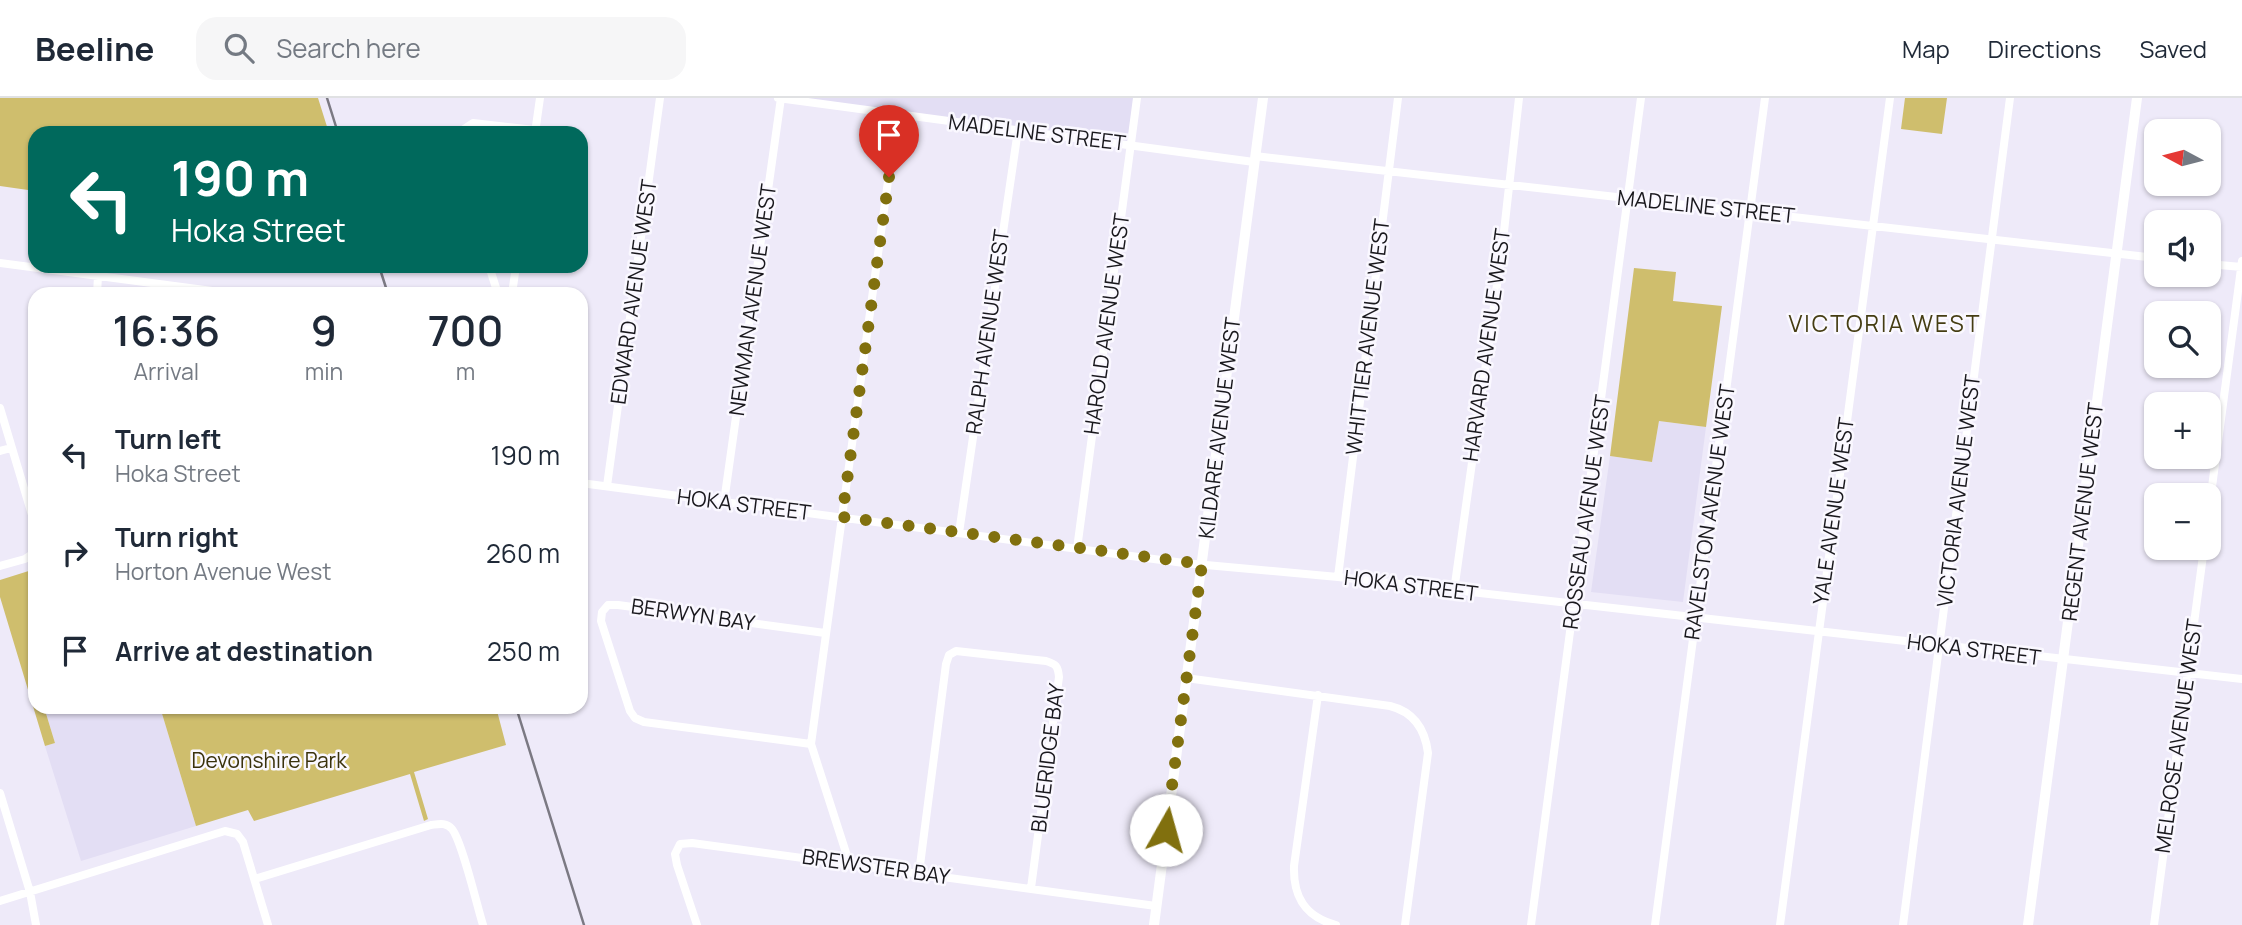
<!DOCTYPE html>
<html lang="en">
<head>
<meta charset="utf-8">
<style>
	body { margin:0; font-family:Manrope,sans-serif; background:#f6f6f7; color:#1f2937; height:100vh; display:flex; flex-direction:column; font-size:26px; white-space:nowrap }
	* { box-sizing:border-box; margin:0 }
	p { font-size:23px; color:#747a83 }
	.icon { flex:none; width:38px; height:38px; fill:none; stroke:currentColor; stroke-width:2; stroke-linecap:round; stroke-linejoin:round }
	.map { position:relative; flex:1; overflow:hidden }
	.sheet { position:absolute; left:28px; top:189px; width:560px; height:427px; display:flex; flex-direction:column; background:#fff; border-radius:21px; box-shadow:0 2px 5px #0004 }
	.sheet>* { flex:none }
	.banner { position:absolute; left:28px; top:28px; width:560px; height:147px; border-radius:21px; box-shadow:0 2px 5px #0004; background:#00695c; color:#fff; overflow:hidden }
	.needle { width:46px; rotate:277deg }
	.controls { position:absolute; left:2144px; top:21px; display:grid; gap:14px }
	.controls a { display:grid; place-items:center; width:77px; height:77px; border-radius:14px; background:#fff; box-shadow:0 2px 5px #0004; font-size:35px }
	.pin { position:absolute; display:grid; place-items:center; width:60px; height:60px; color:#fff; margin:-72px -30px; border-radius:50% 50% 50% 0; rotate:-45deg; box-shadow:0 0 7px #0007 }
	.pin .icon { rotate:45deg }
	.me { position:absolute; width:77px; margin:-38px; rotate:7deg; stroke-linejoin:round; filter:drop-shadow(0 0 5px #0008) }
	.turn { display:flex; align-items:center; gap:24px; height:147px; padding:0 28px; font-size:32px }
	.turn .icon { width:91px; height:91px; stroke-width:2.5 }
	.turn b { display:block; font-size:49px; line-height:60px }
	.eta { display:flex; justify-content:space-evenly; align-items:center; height:119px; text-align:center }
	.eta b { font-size:42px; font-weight:600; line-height:49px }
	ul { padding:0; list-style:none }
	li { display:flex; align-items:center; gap:21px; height:98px; padding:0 28px }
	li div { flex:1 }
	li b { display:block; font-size:26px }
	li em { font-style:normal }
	header { display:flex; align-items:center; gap:42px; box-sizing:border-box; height:98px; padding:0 35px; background:#fff; border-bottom:2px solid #e0e1e3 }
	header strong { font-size:33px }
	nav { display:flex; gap:38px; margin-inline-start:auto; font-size:24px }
	.search { width:490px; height:63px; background:#f6f6f7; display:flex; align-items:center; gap:18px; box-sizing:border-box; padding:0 24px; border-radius:21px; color:#747a83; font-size:26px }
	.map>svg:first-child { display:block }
</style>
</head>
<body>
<header>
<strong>Beeline</strong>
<div class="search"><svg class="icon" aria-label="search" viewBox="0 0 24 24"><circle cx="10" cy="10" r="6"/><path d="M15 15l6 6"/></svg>Search here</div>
<nav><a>Map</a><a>Directions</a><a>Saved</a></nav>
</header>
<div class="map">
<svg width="2242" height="827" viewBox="0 0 2242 827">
	<rect width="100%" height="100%" fill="#eeeaf9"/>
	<!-- built -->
	<path fill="#e3def4" d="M778,0H1137L1131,47Z
		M1659,323L1706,329L1683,504L1591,494L1610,358L1652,364Z
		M44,609H160L196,728L81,763L45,648L55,645Z"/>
	<!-- green -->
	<path fill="#cfbe6d" d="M0,0H318L329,35H35V93L0,88Z
		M1905,0H1947L1942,36L1901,31Z
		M1634,170L1676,174L1673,203L1722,208L1706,329L1659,323L1652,364L1610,358Z
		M35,471V609H44L55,645L45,648L0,499V482Z
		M160,609H496L506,647L414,674L428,721L424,723L410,676L254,723L248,712L196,728Z"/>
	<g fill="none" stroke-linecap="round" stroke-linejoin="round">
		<!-- minor -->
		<path stroke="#fff" stroke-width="8" d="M778,0L1254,64
			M458,35L473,25L535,32
			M535,35L540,0
			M1255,58L2156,160
			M0,165L235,196
			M2208,166L2242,169
			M489,168L498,196
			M97,196L98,178
			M512,196L516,168
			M0,310L35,427
			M0,353L11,350
			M581,385L1184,465L1338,479L2242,581
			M607,388L660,0
			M724,404L781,0
			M2208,419L2242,163
			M959,435L1018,32
			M1077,451L1137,0
			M0,468L25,461L35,454
			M1338,479L1398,0
			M1454,493L1502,151L1519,0
			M1186,580L1390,608C1414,614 1425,631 1428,655L1405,827
			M1318,597L1294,768C1293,799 1305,819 1336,827
			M811,646L644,624L635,620L630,613L601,523L602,514L608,507H618L825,535
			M0,695L30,794L36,827
			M849,764L811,646L897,17
			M919,775L946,566L949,557L956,553L1046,563C1056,566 1058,568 1059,579L1031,790
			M255,781L431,727C439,726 446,724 452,731C462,743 477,808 483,827
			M0,803L225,733L237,736L243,744L268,827
			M697,827L677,767L675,756L680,746L692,745L1156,808
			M1531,827L1641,0
			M1655,827L1765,0
			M1780,827L1890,0
			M1903,827L2010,0
			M2154,827L2204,450"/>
		<!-- tertiary -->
		<path stroke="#fff" stroke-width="10" d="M1154,827L1263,0"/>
		<!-- secondary -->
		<path stroke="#fff" stroke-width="10" d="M2028,827L2137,0"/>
		<!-- rail -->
		<path stroke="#7b7983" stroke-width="2.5" d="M327,0L338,35
			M379,168L388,196
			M516,609L584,827"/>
	</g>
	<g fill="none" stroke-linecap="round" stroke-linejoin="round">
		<!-- route -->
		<path stroke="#81700e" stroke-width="12" stroke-dasharray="0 21.6" d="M889,79L842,419L1202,466L1166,732"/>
	</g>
	<g text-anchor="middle" stroke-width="5" stroke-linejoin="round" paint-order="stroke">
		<!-- street labels -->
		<g font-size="21" fill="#19181d" stroke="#faf8ff">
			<text transform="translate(1037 35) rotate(7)" y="7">MADELINE STREET</text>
			<text transform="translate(1706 109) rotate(6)" y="7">MADELINE STREET</text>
			<text transform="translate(634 194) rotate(-82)" y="7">EDWARD AVENUE WEST</text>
			<text transform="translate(753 202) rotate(-82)" y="7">NEWMAN AVENUE WEST</text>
			<text transform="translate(1107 226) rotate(-82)" y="7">HAROLD AVENUE WEST</text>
			<text transform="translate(988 234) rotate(-82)" y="7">RALPH AVENUE WEST</text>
			<text transform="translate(1368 239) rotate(-83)" y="7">WHITTIER AVENUE WEST</text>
			<text transform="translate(1487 247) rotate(-82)" y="7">HARVARD AVENUE WEST</text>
			<text transform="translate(1220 330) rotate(-83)" y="7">KILDARE AVENUE WEST</text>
			<text transform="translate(1959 393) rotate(-83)" y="7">VICTORIA AVENUE WEST</text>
			<text transform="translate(744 407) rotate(7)" y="7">HOKA STREET</text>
			<text transform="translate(1834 413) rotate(-82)" y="7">YALE AVENUE WEST</text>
			<text transform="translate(1587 414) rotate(-82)" y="7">ROSSEAU AVENUE WEST</text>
			<text transform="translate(1710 414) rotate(-82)" y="7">RAVELSTON AVENUE WEST</text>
			<text transform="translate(2083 414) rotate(-83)" y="7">REGENT AVENUE WEST</text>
			<text transform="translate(1411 488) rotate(7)" y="7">HOKA STREET</text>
			<text transform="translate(693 517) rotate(8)" y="7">BERWYN BAY</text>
			<text transform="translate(1974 552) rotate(7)" y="7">HOKA STREET</text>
			<text transform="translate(2179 638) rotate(-82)" y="7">MELROSE AVENUE WEST</text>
			<text transform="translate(1048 660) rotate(-83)" y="7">BLUERIDGE BAY</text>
			<text transform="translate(876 769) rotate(8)" y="7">BREWSTER BAY</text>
		</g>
		<!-- park labels -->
		<g font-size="21" fill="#3a320c" stroke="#faf8ff">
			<text x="269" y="670">Devonshire Park</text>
		</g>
		<!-- neighbourhood labels -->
		<g font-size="23" letter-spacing="2" fill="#453d13" stroke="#faf8ff">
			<text x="1885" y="234">VICTORIA WEST</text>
		</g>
	</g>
</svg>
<div class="controls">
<a><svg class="needle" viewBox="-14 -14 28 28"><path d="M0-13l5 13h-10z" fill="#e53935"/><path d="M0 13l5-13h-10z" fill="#747a83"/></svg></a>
<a><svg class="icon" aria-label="sound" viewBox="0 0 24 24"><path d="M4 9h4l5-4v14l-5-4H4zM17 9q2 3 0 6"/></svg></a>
<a><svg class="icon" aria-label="search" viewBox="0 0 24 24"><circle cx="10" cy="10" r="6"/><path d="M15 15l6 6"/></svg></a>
<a>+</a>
<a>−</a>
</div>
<div class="pin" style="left:889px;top:79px;background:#d93025"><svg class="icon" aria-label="arrive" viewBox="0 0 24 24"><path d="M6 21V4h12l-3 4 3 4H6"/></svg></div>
<svg class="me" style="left:1166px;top:732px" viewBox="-20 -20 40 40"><circle r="19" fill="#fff"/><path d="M0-13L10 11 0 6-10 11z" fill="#81700e"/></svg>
<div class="banner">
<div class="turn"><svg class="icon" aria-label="left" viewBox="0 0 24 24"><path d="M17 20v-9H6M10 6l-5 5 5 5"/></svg><div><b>190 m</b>Hoka Street</div></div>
</div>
<section class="sheet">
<div class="eta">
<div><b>16:36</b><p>Arrival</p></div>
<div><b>9</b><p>min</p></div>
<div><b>700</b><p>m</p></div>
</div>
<ul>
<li><svg class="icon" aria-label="left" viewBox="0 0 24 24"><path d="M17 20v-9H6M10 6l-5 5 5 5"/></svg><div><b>Turn left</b><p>Hoka Street</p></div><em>190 m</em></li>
<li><svg class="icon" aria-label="right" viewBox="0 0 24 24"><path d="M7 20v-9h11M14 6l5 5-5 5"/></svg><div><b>Turn right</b><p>Horton Avenue West</p></div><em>260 m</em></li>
<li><svg class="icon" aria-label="arrive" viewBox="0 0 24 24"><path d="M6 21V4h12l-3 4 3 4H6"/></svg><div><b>Arrive at destination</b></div><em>250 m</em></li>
</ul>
</section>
</div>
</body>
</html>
